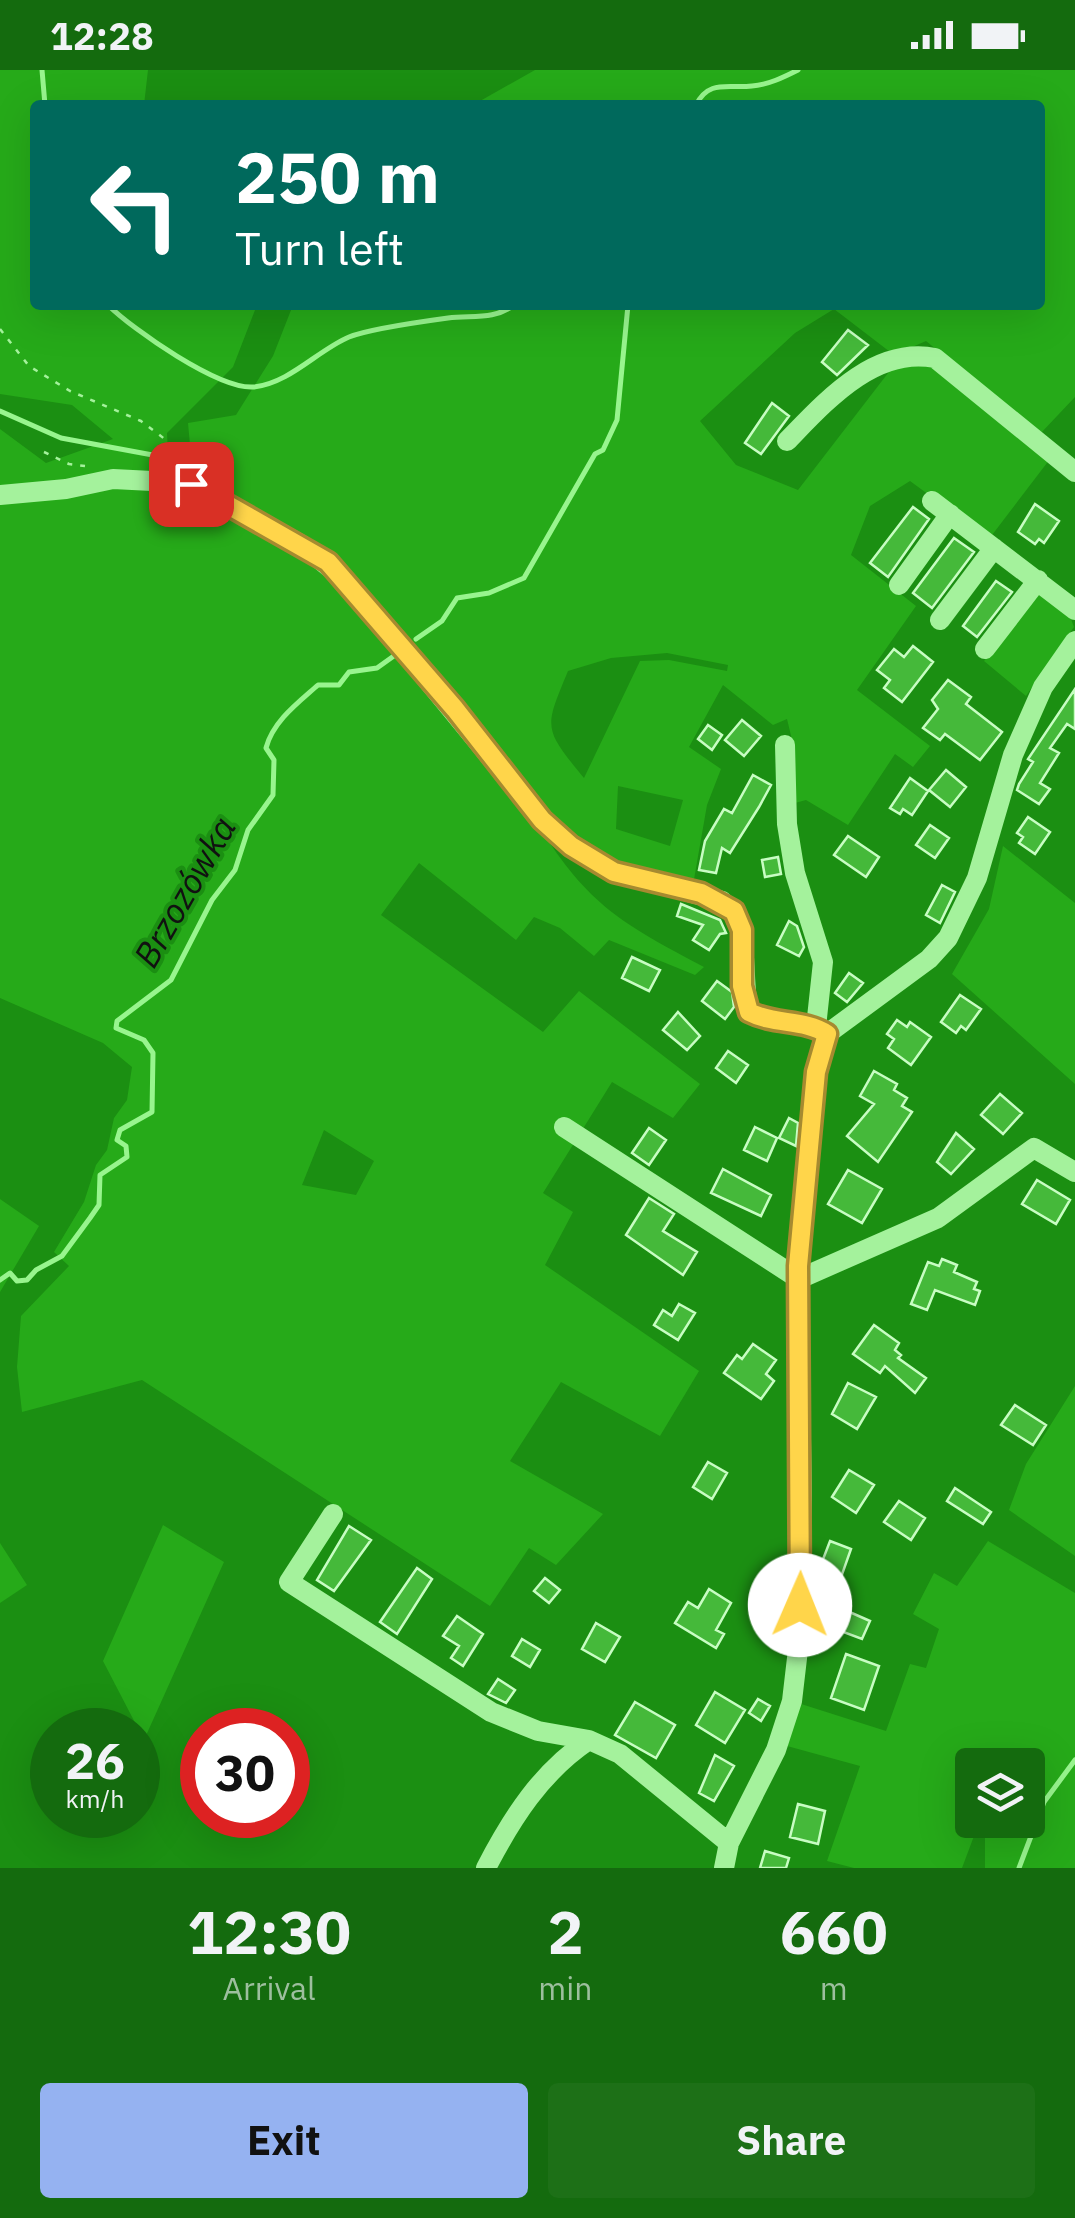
<!DOCTYPE html>
<html lang="en">
<head>
<meta charset="utf-8">
<style>
	body { margin:0; font-family:"IBM Plex Sans",sans-serif; background:#1d7017; color:#f1f3f6; height:100vh; display:flex; flex-direction:column; font-size:38px; white-space:nowrap }
	* { box-sizing:border-box; margin:0 }
	p { font-size:32px; color:#9dbf9e }
	.icon { flex:none; width:55px; height:55px; fill:none; stroke:currentColor; stroke-width:2; stroke-linecap:round; stroke-linejoin:round }
	.map { position:relative; height:1798px; overflow:hidden }
	.side { display:flex; flex-direction:column; background:#146b0e; flex:1 }
	.side>* { flex:none }
	.top-card { position:absolute; left:30px; top:30px; width:1015px; height:210px; border-radius:10px; box-shadow:0 10px 40px #0002; background:#00695c; color:#fff; overflow:hidden }
	.fabs { position:absolute; left:955px; top:1678px; display:grid; gap:20px }
	.fabs a { display:grid; place-items:center; width:90px; height:90px; border-radius:10px; background:#146b0e; box-shadow:0 10px 40px #0002; font-size:50px }
	.speed { position:absolute; left:30px; top:1638px; display:flex; gap:20px; font-size:50px; font-weight:700; text-align:center }
	.speed>* { display:grid; place-content:center; width:130px; height:130px; border-radius:50%; background:#146b0e; box-shadow:0 10px 40px #0002; line-height:1 }
	.speed small { font-size:25px; font-weight:400 }
	.speed .limit { border:15px solid #d22; background:#fff; color:#111 }
	.pin { position:absolute; display:grid; place-items:center; width:85px; height:85px; color:#fff; margin:-42px; border-radius:20px; box-shadow:0 5px 15px #0006 }
	.me { position:absolute; width:110px; margin:-55px; rotate:1deg; stroke-linejoin:round; filter:drop-shadow(0 0 8px #0008) }
	.turn { display:flex; align-items:center; gap:35px; height:210px; padding:0 40px; font-size:45px }
	.turn .icon { width:130px; height:130px; stroke-width:2.5 }
	.turn b { display:block; font-size:70px; line-height:85px }
	.eta { display:flex; justify-content:space-evenly; align-items:center; height:170px; text-align:center }
	.eta b { font-size:60px; font-weight:700; line-height:70px }
	.primary-button { display:flex; gap:20px; margin-top:auto; padding:20px 40px }
	.primary-button a { flex:1; height:115px; border-radius:10px; background:#95b2f1; color:#111; font-size:40px; font-weight:700; line-height:115px; text-align:center }
	.primary-button a+a { background:#1d7017; color:#f1f3f6 }
	.status { display:flex; justify-content:space-between; align-items:center; height:70px; padding:0 50px; background:#146b0e; direction:ltr }
	.status svg { height:28px; fill:currentColor }
	.map>svg:first-child { display:block }
</style>
</head>
<body>
<div class="status"><b>12:28</b><svg viewBox="0 0 49 12"><path d="M0 12V9h3v3zM5 12V6h3v6zM10 12V3h3v9zM15 12V0h3v12zM26 1h20v11H26zM47 4h2v5h-2z"/></svg></div>
<div class="map">
<svg width="1075" height="1798" viewBox="0 0 1075 1798">
	<rect width="100%" height="100%" fill="#1b8f12"/>
	<!-- green -->
	<path fill="#26aa19" fill-rule="evenodd" d="M0,0H148L144,35H35V235H257L233,297L167,363L169,404L0,418V359L46,393L113,369L72,335L0,324Z
		M535,0H1075V327L1040,364L926,271L894,285L834,239L795,263L700,351L736,395L798,420L895,294L934,293L1050,389L989,469L910,411L870,436L851,485L916,536L857,620L930,676L913,697L895,684L848,755L806,730L795,733L794,678L787,649L773,655L723,615L689,677L721,699L707,735L693,815L647,806L544,764C591,838 629,857 704,897L695,905L609,870L594,886L560,858L534,847L516,870L419,793L381,845L543,962L579,921L700,1014L673,1048L612,1012L543,1123L573,1142L545,1195L699,1301L660,1366L561,1312L510,1391L603,1444L556,1495L529,1478L490,1536L142,1310L22,1342L17,1297L21,1246L69,1196L54,1182L84,1132L96,1095L107,1080L114,1048L127,1030L132,997L103,973L0,928V431L193,408L188,353L236,345L273,286L293,235H1040V35H473ZM667,583L728,595L727,601L669,590L640,591L584,708C543,658 544,659 568,601L611,588ZM618,716L683,730L670,776L616,759ZM324,1060L374,1091L356,1125L302,1115Z
		M1037,522L1069,544L1074,557L1026,626L984,591Z
		M1003,776L1075,833V1014L952,904L989,839Z
		M0,1129L39,1156L0,1222Z
		M1075,1316V1486L1009,1440L1026,1394Z
		M163,1455L224,1492L144,1670L103,1591Z
		M988,1471L1075,1523V1798H985V1750H1028V1695H972V1750H980L962,1798H854L827,1791L860,1696L787,1676L798,1633L886,1661L910,1594L926,1598L939,1559L913,1544L934,1503L957,1516Z
		M0,1473L27,1515L0,1533Z"/>
	<g fill="none" stroke-linecap="round" stroke-linejoin="round">
		<!-- stream -->
		<path stroke="#98f58e" stroke-width="5" d="M42,0L45,35
			M696,35C709,9 728,19 752,16C768,15 784,7 798,0
			M108,235C132,259 219,320 254,317C290,313 318,280 349,267C369,259 426,251 448,248C473,245 494,250 514,235
			M0,341L61,368L158,386L183,405
			M416,569L442,551L457,528L489,523L524,508L595,384L603,380L617,350L628,235
			M0,1210L10,1203L17,1211L27,1210L36,1200L62,1186L90,1148L99,1135L100,1105L127,1087L126,1076L117,1070L120,1060L152,1042L153,983L144,970L116,958L117,951L171,910L212,830L235,800L248,760L273,725L274,690L266,678C273,651 299,632 318,615H339L349,602L377,598L398,583
			M1019,1798L1044,1732L1075,1690"/>
	</g>
	<!-- building -->
	<path fill="#45b93a" stroke="#c8fdc3" stroke-width="2.5" d="M848,260L868,275L837,305L822,292Z
		M772,333L789,346L761,384L745,373Z
		M1035,434L1059,451L1044,473L1039,469L1035,474L1018,462Z
		M913,437L929,449L888,507L870,493Z
		M954,468L974,482L932,538L913,523Z
		M996,511L1012,522L977,567L963,556Z
		M913,576L933,592L902,632L884,618L890,610L877,600L894,579L904,587Z
		M948,610L971,627L966,634L1002,662L980,690L945,664L940,670L923,658L938,639L932,630Z
		M1075,619V659L1067,654L1050,678L1059,683L1040,713L1050,719L1039,734L1017,720L1019,714L1033,692L1028,689Z
		M742,650L761,666L744,686L725,670Z
		M708,655L722,665L712,680L698,669Z
		M946,700L966,717L950,737L929,720Z
		M753,705L771,715L759,737L730,783L722,778L716,803L699,800L705,771L724,739L732,743Z
		M910,708L928,721L912,745L903,739L900,744L890,738Z
		M1028,747L1050,762L1035,784L1019,773L1023,767L1017,763Z
		M930,755L949,768L935,788L916,775Z
		M848,766L879,787L866,807L834,785Z
		M778,787L781,804L765,807L762,790Z
		M942,815L955,822L940,853L926,845Z
		M681,834L720,850L726,863L720,864L709,880L693,870L703,855L677,846Z
		M789,851L797,856L804,877L799,886L777,875Z
		M632,887L660,900L649,921L622,908Z
		M849,903L863,913L847,932L835,923Z
		M717,911L732,922L734,937L725,949L702,931Z
		M960,925L981,939L966,960L961,956L956,963L941,952Z
		M678,942L700,966L687,980L663,960Z
		M897,950L907,957L910,952L931,967L911,995L888,978L894,969L887,964Z
		M728,981L748,995L736,1013L716,998Z
		M874,1001L897,1014L894,1020L907,1028L902,1036L912,1042L878,1092L847,1066L874,1034L860,1026Z
		M1000,1024L1022,1043L1003,1064L981,1045Z
		M789,1048L798,1053L796,1076L779,1068Z
		M755,1057L777,1068L767,1091L744,1080Z
		M649,1058L666,1070L649,1095L632,1083Z
		M956,1063L974,1079L951,1104L937,1092Z
		M723,1099L771,1125L761,1146L711,1123Z
		M848,1100L882,1119L862,1153L828,1134Z
		M1037,1110L1070,1130L1056,1154L1022,1134Z
		M649,1128L674,1144L663,1161L697,1182L683,1205L626,1165Z
		M942,1189L957,1195L954,1202L977,1212L974,1219L980,1221L975,1235L935,1220L927,1240L911,1234L928,1192L939,1196Z
		M679,1234L695,1243L678,1270L654,1255L663,1240L672,1246Z
		M874,1255L899,1273L895,1280L901,1285L898,1288L926,1308L915,1323L885,1296L880,1303L853,1284Z
		M753,1274L776,1290L766,1304L774,1311L761,1329L724,1303L737,1285L742,1289Z
		M848,1313L876,1327L857,1359L832,1344Z
		M1015,1335L1046,1355L1033,1375L1001,1355Z
		M708,1392L727,1403L712,1429L693,1417Z
		M849,1400L874,1415L856,1443L832,1427Z
		M955,1418L991,1442L983,1454L947,1431Z
		M899,1431L925,1448L911,1470L884,1452Z
		M349,1456L371,1470L334,1521L317,1510Z
		M830,1471L851,1479L839,1513L817,1505Z
		M417,1498L432,1509L397,1564L380,1552Z
		M545,1508L560,1520L549,1533L534,1521Z
		M709,1519L731,1533L716,1560L724,1564L716,1578L675,1553L688,1532L698,1538Z
		M845,1540L870,1551L862,1569L838,1560Z
		M457,1546L483,1564L463,1596L451,1588L459,1576L443,1566Z
		M596,1553L620,1567L605,1592L582,1579Z
		M522,1569L540,1580L530,1597L512,1586Z
		M846,1584L879,1596L864,1640L831,1628Z
		M498,1609L515,1620L506,1633L488,1624Z
		M715,1622L745,1640L725,1673L696,1655Z
		M758,1629L770,1636L761,1651L749,1643Z
		M635,1632L675,1655L656,1688L615,1665Z
		M715,1685L734,1696L714,1731L699,1723Z
		M798,1734L825,1741L818,1774L790,1767Z
		M765,1781L789,1788L786,1798H760Z"/>
	<g fill="none" stroke-linecap="round" stroke-linejoin="round">
		<!-- path -->
		<path stroke="#a4f29c" stroke-width="2.5" stroke-dasharray="5 8" stroke-linecap="butt" d="M0,259L29,296L70,321L141,351L166,370L185,393
			M44,382L69,394L85,396"/>
		<!-- minor -->
		<path stroke="#a4f29c" stroke-width="20" d="M787,371C825,332 874,276 935,288L1075,402
			M0,425L66,419L113,409L191,413L302,475L346,511L542,750L571,776L614,802L722,831C753,857 740,906 749,942C774,955 804,949 827,964
			M932,431L1075,540
			M899,515L950,444
			M940,550L994,478
			M985,579L1038,510
			M785,675L787,754L795,803L823,892L816,957
			M564,1057L799,1209L938,1148L1034,1078L1075,1102
			M333,1444L289,1512L491,1642L538,1661L589,1670
			M486,1798C512,1748 541,1702 589,1670L620,1684L729,1773
			M724,1798L729,1773L776,1680L792,1631L799,1571L802,1426L798,1196L817,1002L827,964L929,889L948,868L977,808L1013,685L1043,617L1075,571"/>
	</g>
	<g fill="none" stroke-linecap="round" stroke-linejoin="round">
		<defs>
			<path id="route" d="M191,414L328,492L455,639L542,750L571,776L614,802L701,823L734,841L742,860V916L749,942C774,955 804,949 827,964L816,1002L798,1196L800,1535"/>
		</defs>
		<!-- route casing -->
		<use href="#route" stroke="#a68a30" stroke-width="25"/>
		<!-- route -->
		<use href="#route" stroke="#ffd54a" stroke-width="18"/>
	</g>
	<g text-anchor="middle" stroke-width="8" stroke-linejoin="round" paint-order="stroke">
		<!-- water labels -->
		<g font-size="35" font-style="italic" fill="#111" stroke="#1b8f12">
			<text transform="translate(185 822) rotate(-60)" y="12">Brzozówka</text>
		</g>
	</g>
</svg>
<div class="fabs">
<a><svg class="icon" aria-label="layers" viewBox="0 0 24 24"><path d="M12 4l9 5-9 5-9-5zM3 14l9 5 9-5"/></svg></a>
</div>
<div class="speed"><div>26<small>km/h</small></div><div class="limit">30</div></div>
<div class="pin" style="left:191px;top:414px;background:#d93025"><svg class="icon" aria-label="arrive" viewBox="0 0 24 24"><path d="M6 21V4h12l-3 4 3 4H6"/></svg></div>
<svg class="me" style="left:800px;top:1535px" viewBox="-20 -20 40 40"><circle r="19" fill="#fff"/><path d="M0-13L10 11 0 6-10 11z" fill="#ffd54a"/></svg>
<div class="top-card">
<div class="turn"><svg class="icon" aria-label="left" viewBox="0 0 24 24"><path d="M17 20v-9H6M10 6l-5 5 5 5"/></svg><div><b>250 m</b>Turn left</div></div>
</div>
</div>
<section class="side">
<div class="eta">
<div><b>12:30</b><p>Arrival</p></div>
<div><b>2</b><p>min</p></div>
<div><b>660</b><p>m</p></div>
</div>
<div class="primary-button"><a>Exit</a><a>Share</a></div>
</section>
</body>
</html>
